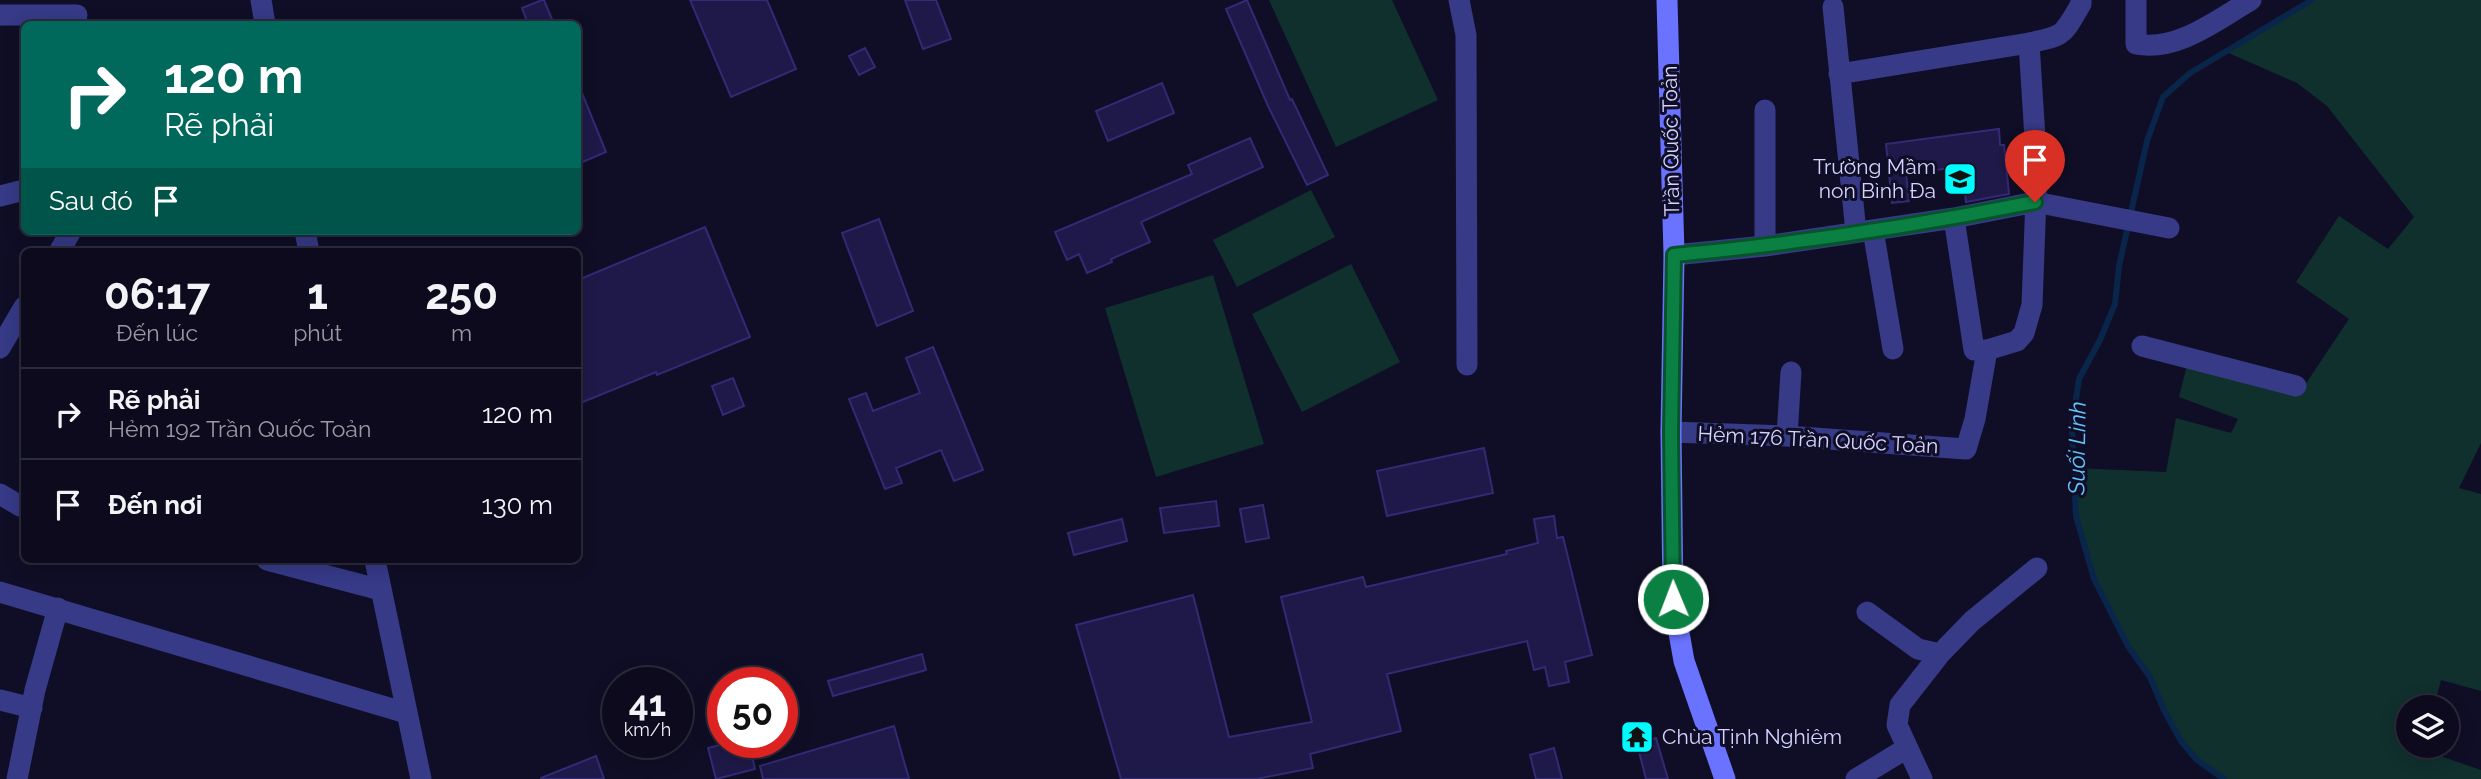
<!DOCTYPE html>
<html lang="vi">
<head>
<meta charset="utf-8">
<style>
	body { margin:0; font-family:Raleway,sans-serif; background:#151325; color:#f1f3f6; height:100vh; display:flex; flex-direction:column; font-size:26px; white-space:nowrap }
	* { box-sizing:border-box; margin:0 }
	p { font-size:23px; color:#9a9aa3 }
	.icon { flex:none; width:38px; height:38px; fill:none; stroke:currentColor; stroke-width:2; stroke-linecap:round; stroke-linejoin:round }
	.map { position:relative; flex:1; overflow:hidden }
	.side { position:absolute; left:21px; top:248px; width:560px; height:315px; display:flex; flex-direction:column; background:#0c0a1c; border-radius:10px; box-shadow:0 4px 18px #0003,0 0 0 2px #2c2b3b }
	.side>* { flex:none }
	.banner { position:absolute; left:21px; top:21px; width:560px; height:214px; border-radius:10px; box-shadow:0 4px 18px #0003,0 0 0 2px #2c2b3b; background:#00695c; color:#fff; overflow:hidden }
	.controls { position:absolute; left:2396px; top:695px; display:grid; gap:14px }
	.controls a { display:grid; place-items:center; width:63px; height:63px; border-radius:50%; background:#0c0a1c; box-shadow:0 4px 18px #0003,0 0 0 2px #2c2b3b; font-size:35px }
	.speed { position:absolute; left:602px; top:667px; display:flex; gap:14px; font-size:35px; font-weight:700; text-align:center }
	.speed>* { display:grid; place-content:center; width:91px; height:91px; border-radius:50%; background:#0c0a1c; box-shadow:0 4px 18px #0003,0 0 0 2px #2c2b3b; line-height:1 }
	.speed small { font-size:18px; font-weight:400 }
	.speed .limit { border:10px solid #d22; background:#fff; color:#111 }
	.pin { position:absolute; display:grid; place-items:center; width:60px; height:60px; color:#fff; margin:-72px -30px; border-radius:50% 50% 50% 0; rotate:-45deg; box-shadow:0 0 7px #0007 }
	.pin .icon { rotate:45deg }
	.me { position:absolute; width:77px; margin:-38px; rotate:359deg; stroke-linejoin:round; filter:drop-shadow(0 0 5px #0008) }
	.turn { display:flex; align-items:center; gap:24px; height:147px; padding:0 28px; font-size:32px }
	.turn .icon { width:91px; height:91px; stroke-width:2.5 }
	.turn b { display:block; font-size:49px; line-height:60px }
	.then { display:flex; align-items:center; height:66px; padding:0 28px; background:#0003; gap:14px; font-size:26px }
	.eta { display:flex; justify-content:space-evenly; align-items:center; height:119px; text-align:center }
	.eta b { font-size:42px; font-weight:700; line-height:49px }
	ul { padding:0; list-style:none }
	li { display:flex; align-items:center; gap:21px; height:91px; padding:0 28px; border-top:2px solid #2c2b3b }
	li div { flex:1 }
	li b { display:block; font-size:26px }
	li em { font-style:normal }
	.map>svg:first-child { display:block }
</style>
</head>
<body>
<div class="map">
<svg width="2481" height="779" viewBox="0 0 2481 779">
	<rect width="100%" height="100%" fill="#100e26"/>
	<!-- green -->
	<path fill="#10302d" d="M1269,0H1392L1438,100L1336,147Z
		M2312,0H2481V443L2459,488L2481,494V691L2441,680L2434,707H2408V746H2423V750L2481,770V779H2224L2197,760L2181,741L2164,710L2150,677L2128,646L2094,579L2076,516L2074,468L2166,472L2176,418L2231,433L2238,419L2179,397L2187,365L2303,388L2349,319L2296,282L2339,216L2388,249L2414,217L2327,106L2297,83L2224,51Z
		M1311,190L1335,237L1237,287L1213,240Z
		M1351,264L1400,362L1302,412L1252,314Z
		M1213,275L1264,444L1156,477L1105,308Z"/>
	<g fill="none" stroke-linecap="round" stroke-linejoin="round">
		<!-- stream -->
		<path stroke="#09264a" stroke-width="6" d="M2224,779L2197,760L2181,741L2164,710L2150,677L2128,646L2094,579L2076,516L2072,427L2079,379L2100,340L2115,304L2119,266L2147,141L2163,97L2190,73L2312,0"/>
	</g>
	<!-- building -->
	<path fill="#1e1948" stroke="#322a75" stroke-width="2" d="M542,0H544L554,24H528L522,8Z
		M690,0H767L796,69L731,97Z
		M905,0H936L951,39L923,49Z
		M1247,0L1290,100L1292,99L1328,175L1307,185L1268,106L1226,9Z
		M865,48L875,67L859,75L849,56Z
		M578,83L606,152L578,164Z
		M1162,83L1174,113L1108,141L1096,111Z
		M1999,129L2000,145H2004L2009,194L1966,202L1962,167L1906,173L1909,201L1892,203L1886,144Z
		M1250,138L1263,167L1141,222L1150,242L1111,259L1112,262L1087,273L1079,254L1067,260L1055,232L1192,174L1188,165Z
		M879,219L913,311L877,326L842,233Z
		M705,227L750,337L657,375L656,372L578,404V280Z
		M933,347L983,470L954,481L941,450L896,468L902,483L885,489L849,399L866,393L873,411L920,393L906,358Z
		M733,378L744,406L723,415L712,386Z
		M1484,448L1493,493L1387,516L1377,471Z
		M1216,501L1219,526L1164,533L1160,508Z
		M1263,505L1269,538L1246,542L1240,509Z
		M1554,516L1557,538L1563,537L1592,655L1565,662L1569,682L1549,686L1545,667L1534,670L1527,641L1387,674L1401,731L1310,754L1313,768L1256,779H1121L1076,625L1193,595L1229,737L1312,722L1281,597L1363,577L1366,587L1507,554L1506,551L1538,543L1534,519Z
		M1122,519L1127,541L1074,555L1068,533Z
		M922,654L926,670L833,696L828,681Z
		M894,726L909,779H763L760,766Z
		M1656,738L1668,779H1646L1637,744Z
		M732,742H749L755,769L716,779L708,748Z
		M1554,748L1562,779H1536L1530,755Z
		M596,756L604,779H541V778Z"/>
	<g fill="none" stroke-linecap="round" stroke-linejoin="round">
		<!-- street -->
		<path stroke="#363a87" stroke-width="21" d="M261,0L265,24
			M1459,0L1466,35L1467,365
			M2136,0V44C2177,52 2217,20 2251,0
			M1833,7L1856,232
			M0,15H77
			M2029,43C2066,35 2062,36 2081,4V0
			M1839,74L2029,43L2037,170L2032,305L2024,333L2017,341L1987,350
			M1765,110V246
			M0,196L24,190
			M1873,230L1893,349
			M305,231L309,252
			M59,252L71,231
			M1674,255L1765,246L1954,218L2035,202L2169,228
			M2142,346L2296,386
			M0,348L24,307
			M1671,432L1787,436L1966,449L1975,419L1987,350H1974L1954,218
			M1787,436L1791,372
			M0,494L20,506
			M267,560L381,590
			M375,560L421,779
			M0,592L406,713
			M1867,612L1918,649L1940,654
			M0,700L32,708
			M17,779L35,690L58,608
			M1856,779L1907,748
			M1922,779L1897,725L1900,705L1940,654L1972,621L2037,568"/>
		<!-- secondary -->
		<path stroke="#6a73ff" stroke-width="21" d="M1667,0L1674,255L1671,432L1673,599L1684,661L1725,779"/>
	</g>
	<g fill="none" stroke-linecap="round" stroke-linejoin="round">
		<defs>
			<path id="route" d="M1673,599L1671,432L1674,255C1795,244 1915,226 2035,202"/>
		</defs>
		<!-- route casing -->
		<use href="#route" stroke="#07532c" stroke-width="18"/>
		<!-- route -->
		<use href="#route" stroke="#0b8043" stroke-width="12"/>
	</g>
	<!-- icons -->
	<defs>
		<symbol id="school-square" viewBox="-11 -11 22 22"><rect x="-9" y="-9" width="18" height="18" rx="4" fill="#00fbfe" stroke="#100e26"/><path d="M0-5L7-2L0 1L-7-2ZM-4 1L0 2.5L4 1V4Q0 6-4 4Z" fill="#111"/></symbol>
		<symbol id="temple-square" viewBox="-11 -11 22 22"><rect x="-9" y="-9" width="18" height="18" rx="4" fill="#00fbfe" stroke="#100e26"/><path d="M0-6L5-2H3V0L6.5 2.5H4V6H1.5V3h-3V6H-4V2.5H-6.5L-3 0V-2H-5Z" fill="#111"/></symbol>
	</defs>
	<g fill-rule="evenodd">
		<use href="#school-square" x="1941" y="160" width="38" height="38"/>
		<use href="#temple-square" x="1618" y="718" width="38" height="38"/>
	</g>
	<g text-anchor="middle" stroke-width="6" stroke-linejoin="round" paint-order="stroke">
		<!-- street labels -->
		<g font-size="21" fill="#d4d3ff" stroke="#100e26">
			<text transform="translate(1671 141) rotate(-91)" y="7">Trần Quốc Toản</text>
			<text transform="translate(1818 440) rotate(3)" y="7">Hẻm 176 Trần Quốc Toản</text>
		</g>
		<!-- poi labels -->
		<g font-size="21" fill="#d4d3ff" stroke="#100e26" text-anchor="end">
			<text x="1936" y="174">Trường Mầm<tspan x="1936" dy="24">non Bình Đa</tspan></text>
			<text x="1662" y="744" text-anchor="start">Chùa Tịnh Nghiêm</text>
		</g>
		<!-- water labels -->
		<g font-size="23" font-style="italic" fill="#61c4ff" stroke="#100e26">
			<text transform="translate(2077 448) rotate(-89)" y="8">Suối Linh</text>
		</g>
	</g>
</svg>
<div class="controls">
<a><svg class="icon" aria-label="layers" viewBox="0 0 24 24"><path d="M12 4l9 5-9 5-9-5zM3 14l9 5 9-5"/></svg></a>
</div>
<div class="speed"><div>41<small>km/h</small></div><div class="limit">50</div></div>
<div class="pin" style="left:2035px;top:202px;background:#d93025"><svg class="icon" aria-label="arrive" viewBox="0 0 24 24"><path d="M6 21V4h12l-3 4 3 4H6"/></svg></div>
<svg class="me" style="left:1673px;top:599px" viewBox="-20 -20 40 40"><circle r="17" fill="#0b8043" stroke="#fff" stroke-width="3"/><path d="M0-11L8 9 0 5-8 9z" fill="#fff"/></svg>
<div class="banner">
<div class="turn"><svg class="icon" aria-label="right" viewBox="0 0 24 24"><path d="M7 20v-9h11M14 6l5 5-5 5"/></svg><div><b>120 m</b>Rẽ phải</div></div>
<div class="then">Sau đó<svg class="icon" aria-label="arrive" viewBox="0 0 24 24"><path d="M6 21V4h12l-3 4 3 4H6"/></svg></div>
</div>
<section class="side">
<div class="eta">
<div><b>06:17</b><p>Đến lúc</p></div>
<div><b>1</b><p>phút</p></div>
<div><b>250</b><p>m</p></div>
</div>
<ul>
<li><svg class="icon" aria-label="right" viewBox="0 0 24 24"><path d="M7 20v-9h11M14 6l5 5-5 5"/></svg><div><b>Rẽ phải</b><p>Hẻm 192 Trần Quốc Toản</p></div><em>120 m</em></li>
<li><svg class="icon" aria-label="arrive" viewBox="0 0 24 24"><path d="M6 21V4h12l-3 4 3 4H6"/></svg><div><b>Đến nơi</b></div><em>130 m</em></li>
</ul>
</section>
</div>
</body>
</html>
